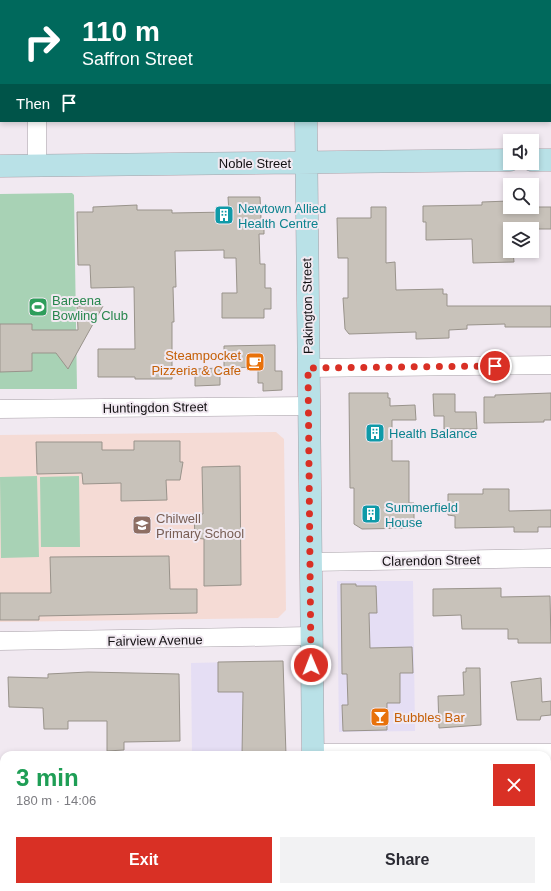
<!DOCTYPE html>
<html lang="en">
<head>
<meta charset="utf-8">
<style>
	body { margin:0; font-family:Arial,sans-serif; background:#f2f2f3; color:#2b2b33; height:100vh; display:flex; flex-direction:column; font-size:15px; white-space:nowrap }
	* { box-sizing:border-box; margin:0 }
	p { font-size:13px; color:#7c7c81 }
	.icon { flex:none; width:22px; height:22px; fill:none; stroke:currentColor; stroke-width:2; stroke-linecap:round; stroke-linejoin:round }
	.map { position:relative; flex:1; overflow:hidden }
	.details { position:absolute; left:0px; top:751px; width:551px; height:140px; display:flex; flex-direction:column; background:#fff; border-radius:12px 12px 0 0; box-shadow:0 2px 6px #0003 }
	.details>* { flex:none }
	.top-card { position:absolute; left:0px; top:0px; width:551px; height:122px; box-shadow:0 2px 6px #0003; background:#00695c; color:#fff; overflow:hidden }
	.tools { position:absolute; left:503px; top:134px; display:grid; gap:8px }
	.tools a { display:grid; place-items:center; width:36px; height:36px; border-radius:0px; background:#fff; box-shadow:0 2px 6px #0003; font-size:20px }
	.pin { position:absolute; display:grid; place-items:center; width:34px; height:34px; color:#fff; margin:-17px; border:2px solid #fff; border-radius:50%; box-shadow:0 1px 4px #0007 }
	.me { position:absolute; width:44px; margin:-22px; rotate:359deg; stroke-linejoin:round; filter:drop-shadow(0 0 3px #0008) }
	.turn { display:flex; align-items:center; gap:14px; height:84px; padding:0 16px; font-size:18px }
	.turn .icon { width:52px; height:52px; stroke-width:2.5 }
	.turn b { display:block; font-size:28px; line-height:34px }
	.then { display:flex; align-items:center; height:38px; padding:0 16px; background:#0003; gap:8px; font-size:15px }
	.round { display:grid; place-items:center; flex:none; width:42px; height:42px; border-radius:0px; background:#f2f2f3 }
	.head { display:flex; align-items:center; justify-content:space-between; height:68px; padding:0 16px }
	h1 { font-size:24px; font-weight:600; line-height:30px; color:#1e9e55 }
	.cta { display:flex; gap:8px; margin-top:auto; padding:8px 16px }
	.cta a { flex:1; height:46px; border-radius:0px; background:#d93025; color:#fff; font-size:16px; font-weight:600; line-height:46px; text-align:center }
	.cta a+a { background:#f2f2f3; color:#2b2b33 }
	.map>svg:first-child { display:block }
</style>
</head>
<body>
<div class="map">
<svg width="551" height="891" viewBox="0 0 551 891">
	<rect width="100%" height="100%" fill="#f1e9f1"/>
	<!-- commercial -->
	<path fill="#e5def4" d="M337,581H413L415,731L339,732Z
		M283,661L284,755H192L191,663Z
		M343,887H430V891H343Z"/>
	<!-- education -->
	<path fill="#f5dbd5" d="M276,432L284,439L286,610L278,618L0,622V435Z"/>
	<!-- green -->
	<path fill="#a8d2b5" d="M72,193L74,195L77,389H0V194Z
		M37,476L39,557L1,558L0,477Z
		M79,476L80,547H41L40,477Z"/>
	<!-- building -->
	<path fill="#c8c2ba" stroke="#99938b" d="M228,197H260L261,218H264V234H259L260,264H265V288H271V309H264V318H222V293H237L236,258H224V250L175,251L176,287H173L174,322H172V379H135V377H98V349H135L134,287L91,288L90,265H78L77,212H93V207L137,205V210H172V213L229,212Z
		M509,201L510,207H551V229H510V251H513L514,262L473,263L472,239L426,240V222H423V206L482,205V202Z
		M371,207H386V263L395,262L396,290L443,289V294H447V306H551V327H505V324L467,325V329L449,330V338L416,339V332L349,334L345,329L343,298H348V258H338L337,218H371Z
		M77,306H103L68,369L56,353H32V371L0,372V324H32V330H78Z
		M275,345V371H282V390L263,391V383H258V367L224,368V346Z
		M220,368V385L195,386V369Z
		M349,393H388V398H390V406L415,405L416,420H392V461H409V503H414V528L362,529L354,524V488H350Z
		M551,393V420H544V422L484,423V397H495V395Z
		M433,394H455V412H476L477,429H444V416H434Z
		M134,441H180V462H183L180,480H166L167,500L121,501V483L83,484L82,473L37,474L36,442H102V450H134Z
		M240,466L241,585L204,586V539L195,538L194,514H203L202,467Z
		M483,489H509V511L551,510V527H538V532H514V527L455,528V516L448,515V494H483Z
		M169,556L170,589H197V613L39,616V620H0V593H51L50,557Z
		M341,584H356V586H376L377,613H369L370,648L412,647L413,673H400V703H387V730L343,731L342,705H348L347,674H342Z
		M501,588V597L550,596L551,643H518V639H508V629H462L461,615L433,616V589Z
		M283,661L286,755H242L243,692H218V662Z
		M466,668H480L481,725L439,728L438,696L464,695L463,672H466Z
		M88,672L179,674L180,741L124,742V750L107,751V721H68V729H44L43,708L9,707L8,677L48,678V674Z
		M541,678L542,702L551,701V715L541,716L540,720H517L511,682Z"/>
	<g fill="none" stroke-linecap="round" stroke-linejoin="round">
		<defs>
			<path id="street" d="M36,1V0
				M37,121V165
				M308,368L551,365
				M0,409L310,406
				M310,562L551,558
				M0,641L310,636
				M313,753H551"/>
			<path id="secondary" d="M304,0V1
				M306,121L313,755
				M532,160H551
				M0,166L510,160
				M313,887V891"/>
		</defs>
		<!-- street casing -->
		<use href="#street" stroke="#a8a1a8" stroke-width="19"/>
		<!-- secondary casing -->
		<use href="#secondary" stroke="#a8a1a8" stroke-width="23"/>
		<!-- street -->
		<use href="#street" stroke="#fff" stroke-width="18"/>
		<!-- secondary -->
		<use href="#secondary" stroke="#b9e1e7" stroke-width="22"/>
	</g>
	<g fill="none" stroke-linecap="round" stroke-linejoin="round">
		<!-- route -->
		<path stroke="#d93025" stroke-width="7" stroke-dasharray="0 12.6" d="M311,665L308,368L495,366"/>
	</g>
	<!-- icons -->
	<defs>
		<symbol id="building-square" viewBox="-11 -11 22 22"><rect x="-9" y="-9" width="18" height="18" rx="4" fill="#0f9aa8" stroke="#f1e9f1"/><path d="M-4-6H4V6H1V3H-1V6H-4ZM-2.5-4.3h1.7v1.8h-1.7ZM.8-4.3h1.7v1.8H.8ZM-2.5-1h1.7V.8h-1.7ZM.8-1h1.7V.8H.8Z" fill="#fff"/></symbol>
		<symbol id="stadium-square" viewBox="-11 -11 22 22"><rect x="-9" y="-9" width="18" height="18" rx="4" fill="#2e9e5b" stroke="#f1e9f1"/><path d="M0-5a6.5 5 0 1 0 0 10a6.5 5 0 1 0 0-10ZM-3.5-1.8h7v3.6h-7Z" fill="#fff"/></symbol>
		<symbol id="cafe-square" viewBox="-11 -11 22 22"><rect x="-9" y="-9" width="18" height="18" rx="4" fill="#e8710a" stroke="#f1e9f1"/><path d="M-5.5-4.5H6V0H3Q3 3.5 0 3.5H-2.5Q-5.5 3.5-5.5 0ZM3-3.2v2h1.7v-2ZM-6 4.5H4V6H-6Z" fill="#fff"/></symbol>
		<symbol id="school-square" viewBox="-11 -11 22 22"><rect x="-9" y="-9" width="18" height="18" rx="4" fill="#8d6e63" stroke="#f1e9f1"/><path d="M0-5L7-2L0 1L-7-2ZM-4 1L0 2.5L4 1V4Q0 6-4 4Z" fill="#fff"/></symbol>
		<symbol id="bar-square" viewBox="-11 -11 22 22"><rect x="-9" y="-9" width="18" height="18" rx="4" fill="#e8710a" stroke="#f1e9f1"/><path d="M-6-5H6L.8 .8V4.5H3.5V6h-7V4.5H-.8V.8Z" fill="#fff"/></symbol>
	</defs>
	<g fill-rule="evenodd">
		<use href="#building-square" x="213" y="204" width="22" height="22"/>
		<use href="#stadium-square" x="27" y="296" width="22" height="22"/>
		<use href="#cafe-square" x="244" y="351" width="22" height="22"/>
		<use href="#building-square" x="364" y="422" width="22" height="22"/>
		<use href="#building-square" x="360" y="503" width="22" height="22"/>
		<use href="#school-square" x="131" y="514" width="22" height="22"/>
		<use href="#bar-square" x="369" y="706" width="22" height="22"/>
	</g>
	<g text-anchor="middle" stroke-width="4" stroke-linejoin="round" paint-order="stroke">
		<!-- street labels -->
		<g font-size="13" fill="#121012" stroke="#f1e9f1">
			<text x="255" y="168">Noble Street</text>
			<text transform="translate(307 306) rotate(-91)" y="5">Pakington Street</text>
			<text transform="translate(155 407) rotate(-1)" y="5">Huntingdon Street</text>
			<text transform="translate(431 560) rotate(-1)" y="5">Clarendon Street</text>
			<text transform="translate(155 640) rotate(-1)" y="5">Fairview Avenue</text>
		</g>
		<!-- culture labels -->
		<g font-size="13" fill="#0d838f" stroke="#f1e9f1" text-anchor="start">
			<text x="238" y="213">Newtown Allied<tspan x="238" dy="15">Health Centre</tspan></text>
			<text x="389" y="438">Health Balance</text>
			<text x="385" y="512">Summerfield<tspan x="385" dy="15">House</tspan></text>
		</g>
		<!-- leisure labels -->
		<g font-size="13" fill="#27864d" stroke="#f1e9f1" text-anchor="start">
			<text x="52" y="305">Bareena<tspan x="52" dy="15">Bowling Club</tspan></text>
		</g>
		<!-- food labels -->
		<g font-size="13" fill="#c56008" stroke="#f1e9f1" text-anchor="end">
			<text x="241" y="360">Steampocket<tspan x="241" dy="15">Pizzeria &amp; Cafe</tspan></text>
			<text x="394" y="722" text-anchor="start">Bubbles Bar</text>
		</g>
		<!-- education labels -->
		<g font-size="13" fill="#785e54" stroke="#f1e9f1" text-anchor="start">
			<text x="156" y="523">Chilwell<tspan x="156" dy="15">Primary School</tspan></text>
		</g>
	</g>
</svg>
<div class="tools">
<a><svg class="icon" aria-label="sound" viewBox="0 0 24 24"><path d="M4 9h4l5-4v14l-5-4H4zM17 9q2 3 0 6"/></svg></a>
<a><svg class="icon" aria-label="search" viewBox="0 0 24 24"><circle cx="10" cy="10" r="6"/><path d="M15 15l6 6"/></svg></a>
<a><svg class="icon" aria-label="layers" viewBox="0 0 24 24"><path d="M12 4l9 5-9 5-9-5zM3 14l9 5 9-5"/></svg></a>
</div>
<div class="pin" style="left:495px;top:366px;background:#d93025"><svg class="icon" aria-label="arrive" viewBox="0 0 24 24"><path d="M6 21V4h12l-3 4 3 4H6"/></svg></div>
<svg class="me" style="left:311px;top:665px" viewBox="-20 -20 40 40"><circle r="17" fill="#d93025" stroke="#fff" stroke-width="3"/><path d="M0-11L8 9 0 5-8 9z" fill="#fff"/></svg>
<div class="top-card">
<div class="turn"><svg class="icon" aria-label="right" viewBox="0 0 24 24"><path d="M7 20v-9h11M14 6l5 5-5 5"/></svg><div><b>110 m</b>Saffron Street</div></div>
<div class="then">Then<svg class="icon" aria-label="arrive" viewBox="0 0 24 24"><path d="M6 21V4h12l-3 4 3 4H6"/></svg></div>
</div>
<section class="details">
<div class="head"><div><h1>3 min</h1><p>180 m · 14:06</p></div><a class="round" style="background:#d93025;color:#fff"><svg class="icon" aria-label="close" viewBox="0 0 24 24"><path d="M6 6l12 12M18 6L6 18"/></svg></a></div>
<div class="cta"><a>Exit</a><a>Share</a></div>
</section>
</div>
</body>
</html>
